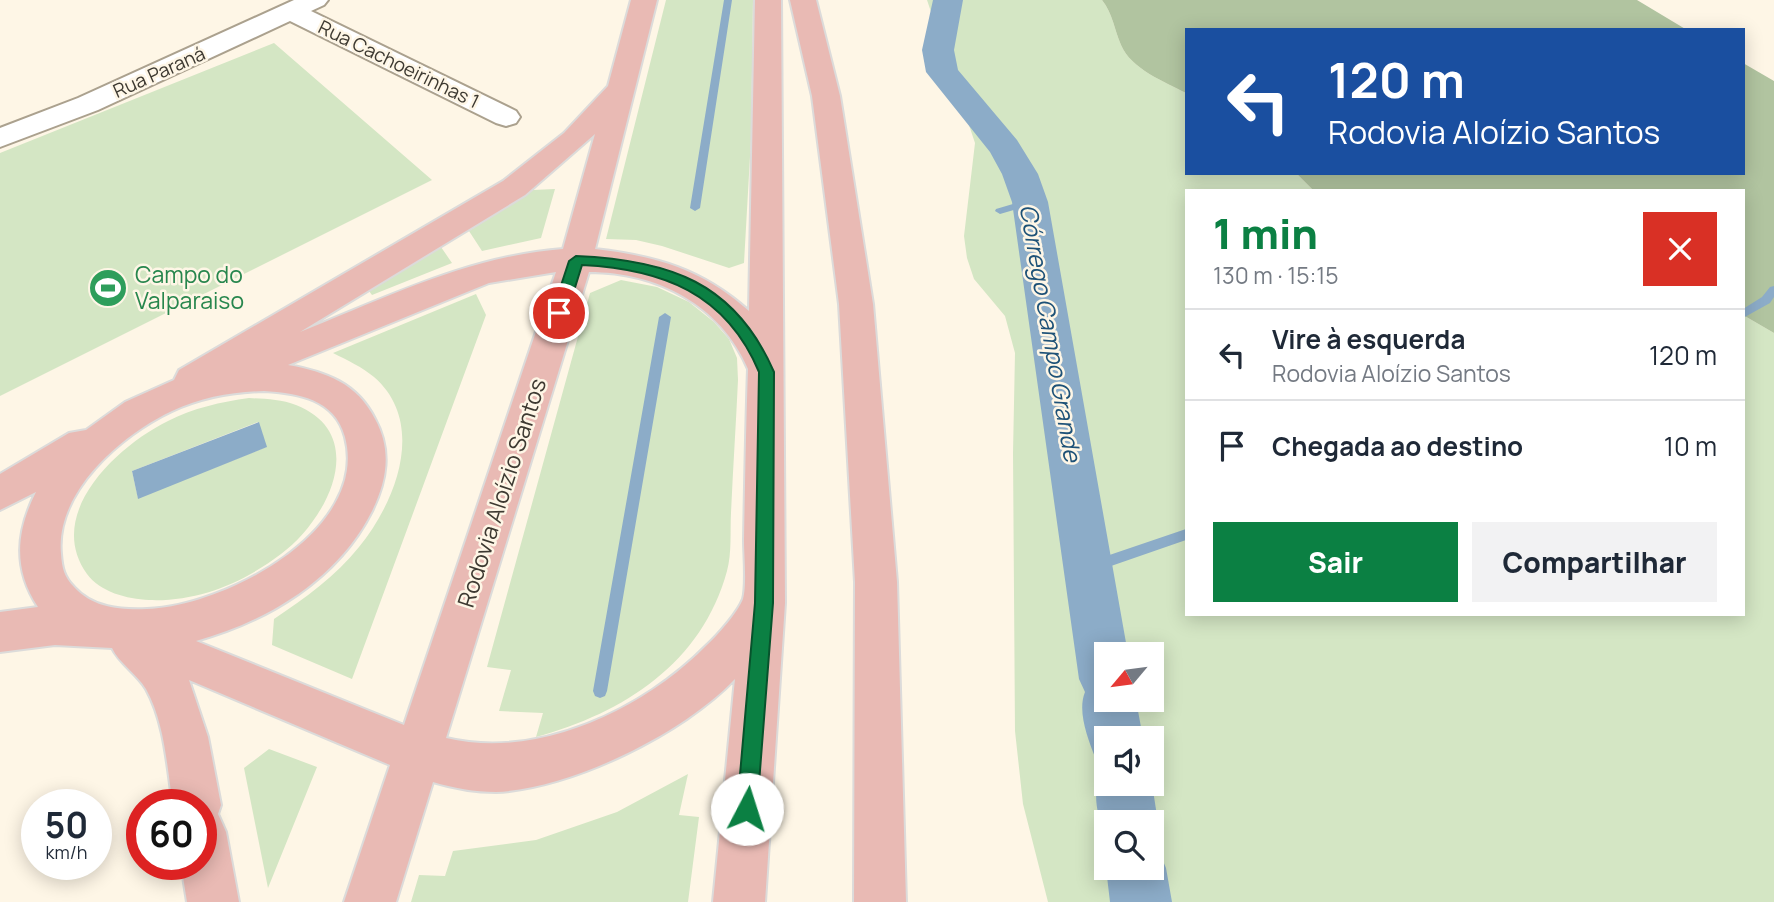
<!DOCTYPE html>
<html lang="pt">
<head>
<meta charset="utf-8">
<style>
	body { margin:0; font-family:Manrope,sans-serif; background:#f2f2f3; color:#1f2937; height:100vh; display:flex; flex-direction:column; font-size:26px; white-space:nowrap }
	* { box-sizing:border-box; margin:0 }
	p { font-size:23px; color:#747a83 }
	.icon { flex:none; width:38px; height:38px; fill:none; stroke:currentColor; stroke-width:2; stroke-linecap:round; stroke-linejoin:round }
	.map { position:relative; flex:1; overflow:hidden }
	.sheet { position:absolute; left:1185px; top:189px; width:560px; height:427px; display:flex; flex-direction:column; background:#fff; border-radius:0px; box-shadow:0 4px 18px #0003 }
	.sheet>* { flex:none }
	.guide { position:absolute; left:1185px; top:28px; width:560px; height:147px; border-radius:0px; box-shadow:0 4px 18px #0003; background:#1a4fa0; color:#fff; overflow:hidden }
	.needle { width:46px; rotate:241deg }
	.buttons { position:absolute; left:1094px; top:642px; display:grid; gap:14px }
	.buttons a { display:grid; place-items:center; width:70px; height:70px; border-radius:0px; background:#fff; box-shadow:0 4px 18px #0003; font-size:35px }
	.speed { position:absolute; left:21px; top:789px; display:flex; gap:14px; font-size:35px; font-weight:700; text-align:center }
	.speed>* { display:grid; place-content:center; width:91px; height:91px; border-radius:50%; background:#fff; box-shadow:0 4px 18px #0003; line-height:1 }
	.speed small { font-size:18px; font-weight:400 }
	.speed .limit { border:10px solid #d22; background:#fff; color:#111 }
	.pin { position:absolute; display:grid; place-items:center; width:60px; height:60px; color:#fff; margin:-30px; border:4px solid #fff; border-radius:50%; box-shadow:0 2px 7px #0007 }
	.me { position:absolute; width:77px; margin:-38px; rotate:5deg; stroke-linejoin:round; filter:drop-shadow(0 0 5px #0008) }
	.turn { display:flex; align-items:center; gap:24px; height:147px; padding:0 28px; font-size:32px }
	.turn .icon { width:91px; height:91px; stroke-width:2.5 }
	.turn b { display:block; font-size:49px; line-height:60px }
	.round { display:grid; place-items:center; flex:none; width:74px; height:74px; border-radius:0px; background:#f2f2f3 }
	.summary { display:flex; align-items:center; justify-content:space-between; height:119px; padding:0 28px }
	h1 { font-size:42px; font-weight:800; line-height:52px; color:#0b8043 }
	.cta { display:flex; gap:14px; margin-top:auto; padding:14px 28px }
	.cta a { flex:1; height:80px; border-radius:0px; background:#0b8043; color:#fff; font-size:28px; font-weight:800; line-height:80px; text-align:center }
	.cta a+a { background:#f2f2f3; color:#1f2937 }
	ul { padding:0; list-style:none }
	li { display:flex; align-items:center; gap:21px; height:91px; padding:0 28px; border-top:2px solid #e0e1e3 }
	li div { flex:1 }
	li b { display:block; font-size:26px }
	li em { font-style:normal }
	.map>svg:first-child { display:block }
</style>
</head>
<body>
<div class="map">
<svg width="1774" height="902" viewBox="0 0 1774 902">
	<rect width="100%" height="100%" fill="#fef6e6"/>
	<!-- green -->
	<path fill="#d4e6c4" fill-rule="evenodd" d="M666,0H753L751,139L744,263L729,268L662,246L636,240L606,239Z
		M927,0H1102C1113,14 1114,29 1121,45C1131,69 1165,82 1186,93V173H1296L1314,191H1186V614H1743V315L1774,333V902H1048L1023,804L1015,731L1013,453L1015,353L1005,316L974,279L967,258L964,236L975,143ZM1106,654H1152V700H1106ZM1106,738H1152V784H1106ZM1106,822H1152V868H1106Z
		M274,43L432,180L0,396V153Z
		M555,189L541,238L482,251L469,231L533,190Z
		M441,247L452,263L372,295L369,291Z
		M621,280L657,287L689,302L714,322L729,339L737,358L738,380C736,424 733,468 731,513C730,531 732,553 727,571C702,663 624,713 536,737L543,713L499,711L511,670L487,667L590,293Z
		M476,294L486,315L352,679L272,645L274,619C305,598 336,576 359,547C396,502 427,423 374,377C362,367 347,360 333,353Z
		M249,398C265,399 281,399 296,405C371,435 327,520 281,554C243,583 197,602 149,600C127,599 100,592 87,574C44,514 117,446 168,421C193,408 221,402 249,398ZM258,422L266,447L138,498L132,471Z
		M269,749L317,767L268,888L244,768Z
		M688,774L679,815L699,817L688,902H411L419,875L445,876L453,851L536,840L617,812Z"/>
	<!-- forest -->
	<path fill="#b1c4a0" d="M1102,0H1637L1687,30H1186V93C1165,82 1131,69 1121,45C1114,29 1113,14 1102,0Z
		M1743,63L1774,81V333L1743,315V191H1314L1296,173H1743Z"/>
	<!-- water -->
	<path fill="#8cacc8" d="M259,422L267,447L138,499L132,471Z"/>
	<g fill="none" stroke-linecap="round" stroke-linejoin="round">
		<!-- stream -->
		<path fill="#8cacc8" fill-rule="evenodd" d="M724,0H732L700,208L695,211L690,208Z
			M1030,199L1034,200V204L1000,214L995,211L996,209Z
			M1774,286V297L1770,303L1743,318V309L1762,297L1770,287Z
			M665,313L671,317L607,691L605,696L600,698L595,696L593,691L659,317Z
			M1186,529V540L1088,574L1083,572L1081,568L1083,564Z"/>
		<!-- canal -->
		<path fill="#8cacc8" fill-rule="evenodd" d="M933,0H963L954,50L958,70L1017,140L1038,174L1048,202L1128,654H1106V700H1136L1143,738H1106V761L1095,757C1088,739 1077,711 1085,692L1079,679L1012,202L1002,174L990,152L926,72L922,50Z
			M1106,763V784H1152L1158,822L1152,838V822H1106V837C1095,811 1092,790 1103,764Z
			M1152,844L1157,847L1166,868L1172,902H1110L1106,868H1152Z"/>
		<defs>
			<path id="minor" d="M294,0H328L324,5L311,11L516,111L520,117L516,123L506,126L496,123L290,21L98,110L0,147V128L78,98Z"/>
			<path id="major" d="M631,0H657L595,249C656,256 702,269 749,311L755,0H781L785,603L765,902H713L735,679C684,733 571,789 496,792C475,792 453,788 433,782L396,902H344L390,765L189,680L208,737L221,805L218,814L226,832L239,902H187L181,864H201V805H173C167,768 165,723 146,689C137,674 119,663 112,648L55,645L0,652V612L38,607C13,569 16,532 36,492L0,510V474L69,433L86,430L125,402L174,380L179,370L503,181L564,133L608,86ZM595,134L563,249C469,256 386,298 300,332L525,195ZM556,272L404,725L196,641C268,621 338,579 372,511C387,480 392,450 375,419C357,383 326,372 288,365L489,283ZM589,272C657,272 721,305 748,369C746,426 745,483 744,540C744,555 747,585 743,599C738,612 718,635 707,645C643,710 538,760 446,738ZM264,391C298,393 335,399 345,437C370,531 223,607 147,609C120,610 93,608 74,587C64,577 62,568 61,554C55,492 121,435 172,411C202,397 232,392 264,391Z
				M790,0H816L840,96L873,304L897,582L906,902H854L855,582L839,304L812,96Z"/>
		</defs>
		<!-- minor casing -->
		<use href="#minor" stroke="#aba18e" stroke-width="4"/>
		<!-- major casing -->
		<use href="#major" stroke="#dcdbda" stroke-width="4"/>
		<!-- minor -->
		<use href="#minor" fill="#fff" fill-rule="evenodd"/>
		<!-- major -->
		<use href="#major" fill="#e9bab4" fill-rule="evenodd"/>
	</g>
	<!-- route -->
	<path fill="#0b8043" stroke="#07532c" stroke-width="2" d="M576,256C669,260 735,282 774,372L773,603L757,809L754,816L747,819L740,816L737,809L755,603L759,372C726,293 662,269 582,265L567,313L559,318L554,317L552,313L569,261Z"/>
	<!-- icons -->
	<defs>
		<symbol id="stadium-disc" viewBox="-11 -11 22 22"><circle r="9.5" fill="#2e9e5b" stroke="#fef6e6"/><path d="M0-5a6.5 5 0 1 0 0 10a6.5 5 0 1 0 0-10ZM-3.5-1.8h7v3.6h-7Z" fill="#fff"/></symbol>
	</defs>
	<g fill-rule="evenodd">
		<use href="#stadium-disc" x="86" y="266" width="44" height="44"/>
	</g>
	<g text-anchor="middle" stroke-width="5" stroke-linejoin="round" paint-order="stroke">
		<!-- far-street labels -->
		<g font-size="19" fill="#3d3931" stroke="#fef6e6">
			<text transform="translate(399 64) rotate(26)" y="7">Rua Cachoeirinhas 1</text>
			<text transform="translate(159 72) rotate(-24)" y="7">Rua Paraná</text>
		</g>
		<!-- leisure labels -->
		<g font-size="23" fill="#27864d" stroke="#fef6e6" text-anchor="start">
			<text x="135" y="283">Campo do<tspan x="135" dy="26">Valparaiso</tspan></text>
		</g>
		<!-- street labels -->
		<g font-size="23" fill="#3d3931" stroke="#fef6e6">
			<text transform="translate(502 493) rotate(-72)" y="8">Rodovia Aloízio Santos</text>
		</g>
		<!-- water labels -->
		<g font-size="24" font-style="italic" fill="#1d5177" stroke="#fef6e6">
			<text transform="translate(1050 333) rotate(80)" y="8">Córrego Campo Grande</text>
		</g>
	</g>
</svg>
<div class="buttons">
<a><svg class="needle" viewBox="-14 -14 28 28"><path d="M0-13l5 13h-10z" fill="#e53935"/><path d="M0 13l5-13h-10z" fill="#747a83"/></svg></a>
<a><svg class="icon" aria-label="sound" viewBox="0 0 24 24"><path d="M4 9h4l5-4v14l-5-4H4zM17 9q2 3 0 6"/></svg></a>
<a><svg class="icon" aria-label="search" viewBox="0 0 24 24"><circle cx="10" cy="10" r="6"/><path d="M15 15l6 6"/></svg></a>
</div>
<div class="speed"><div>50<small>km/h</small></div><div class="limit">60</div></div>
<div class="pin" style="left:559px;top:313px;background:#d93025"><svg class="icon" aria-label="arrive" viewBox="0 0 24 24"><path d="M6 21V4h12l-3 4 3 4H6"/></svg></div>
<svg class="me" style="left:747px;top:809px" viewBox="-20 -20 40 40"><circle r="19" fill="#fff"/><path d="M0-13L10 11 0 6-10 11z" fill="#0b8043"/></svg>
<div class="guide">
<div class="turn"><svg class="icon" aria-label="left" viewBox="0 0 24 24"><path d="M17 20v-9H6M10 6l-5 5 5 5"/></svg><div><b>120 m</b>Rodovia Aloízio Santos</div></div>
</div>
<section class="sheet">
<div class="summary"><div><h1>1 min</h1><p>130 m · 15:15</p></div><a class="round" style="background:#d93025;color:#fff"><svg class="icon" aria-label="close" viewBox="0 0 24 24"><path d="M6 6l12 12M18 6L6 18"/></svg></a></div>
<ul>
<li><svg class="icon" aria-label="left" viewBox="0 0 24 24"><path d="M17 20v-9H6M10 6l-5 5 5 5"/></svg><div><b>Vire à esquerda</b><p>Rodovia Aloízio Santos</p></div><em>120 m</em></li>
<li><svg class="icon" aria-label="arrive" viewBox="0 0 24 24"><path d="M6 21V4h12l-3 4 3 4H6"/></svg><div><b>Chegada ao destino</b></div><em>10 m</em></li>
</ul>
<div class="cta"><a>Sair</a><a>Compartilhar</a></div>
</section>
</div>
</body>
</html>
